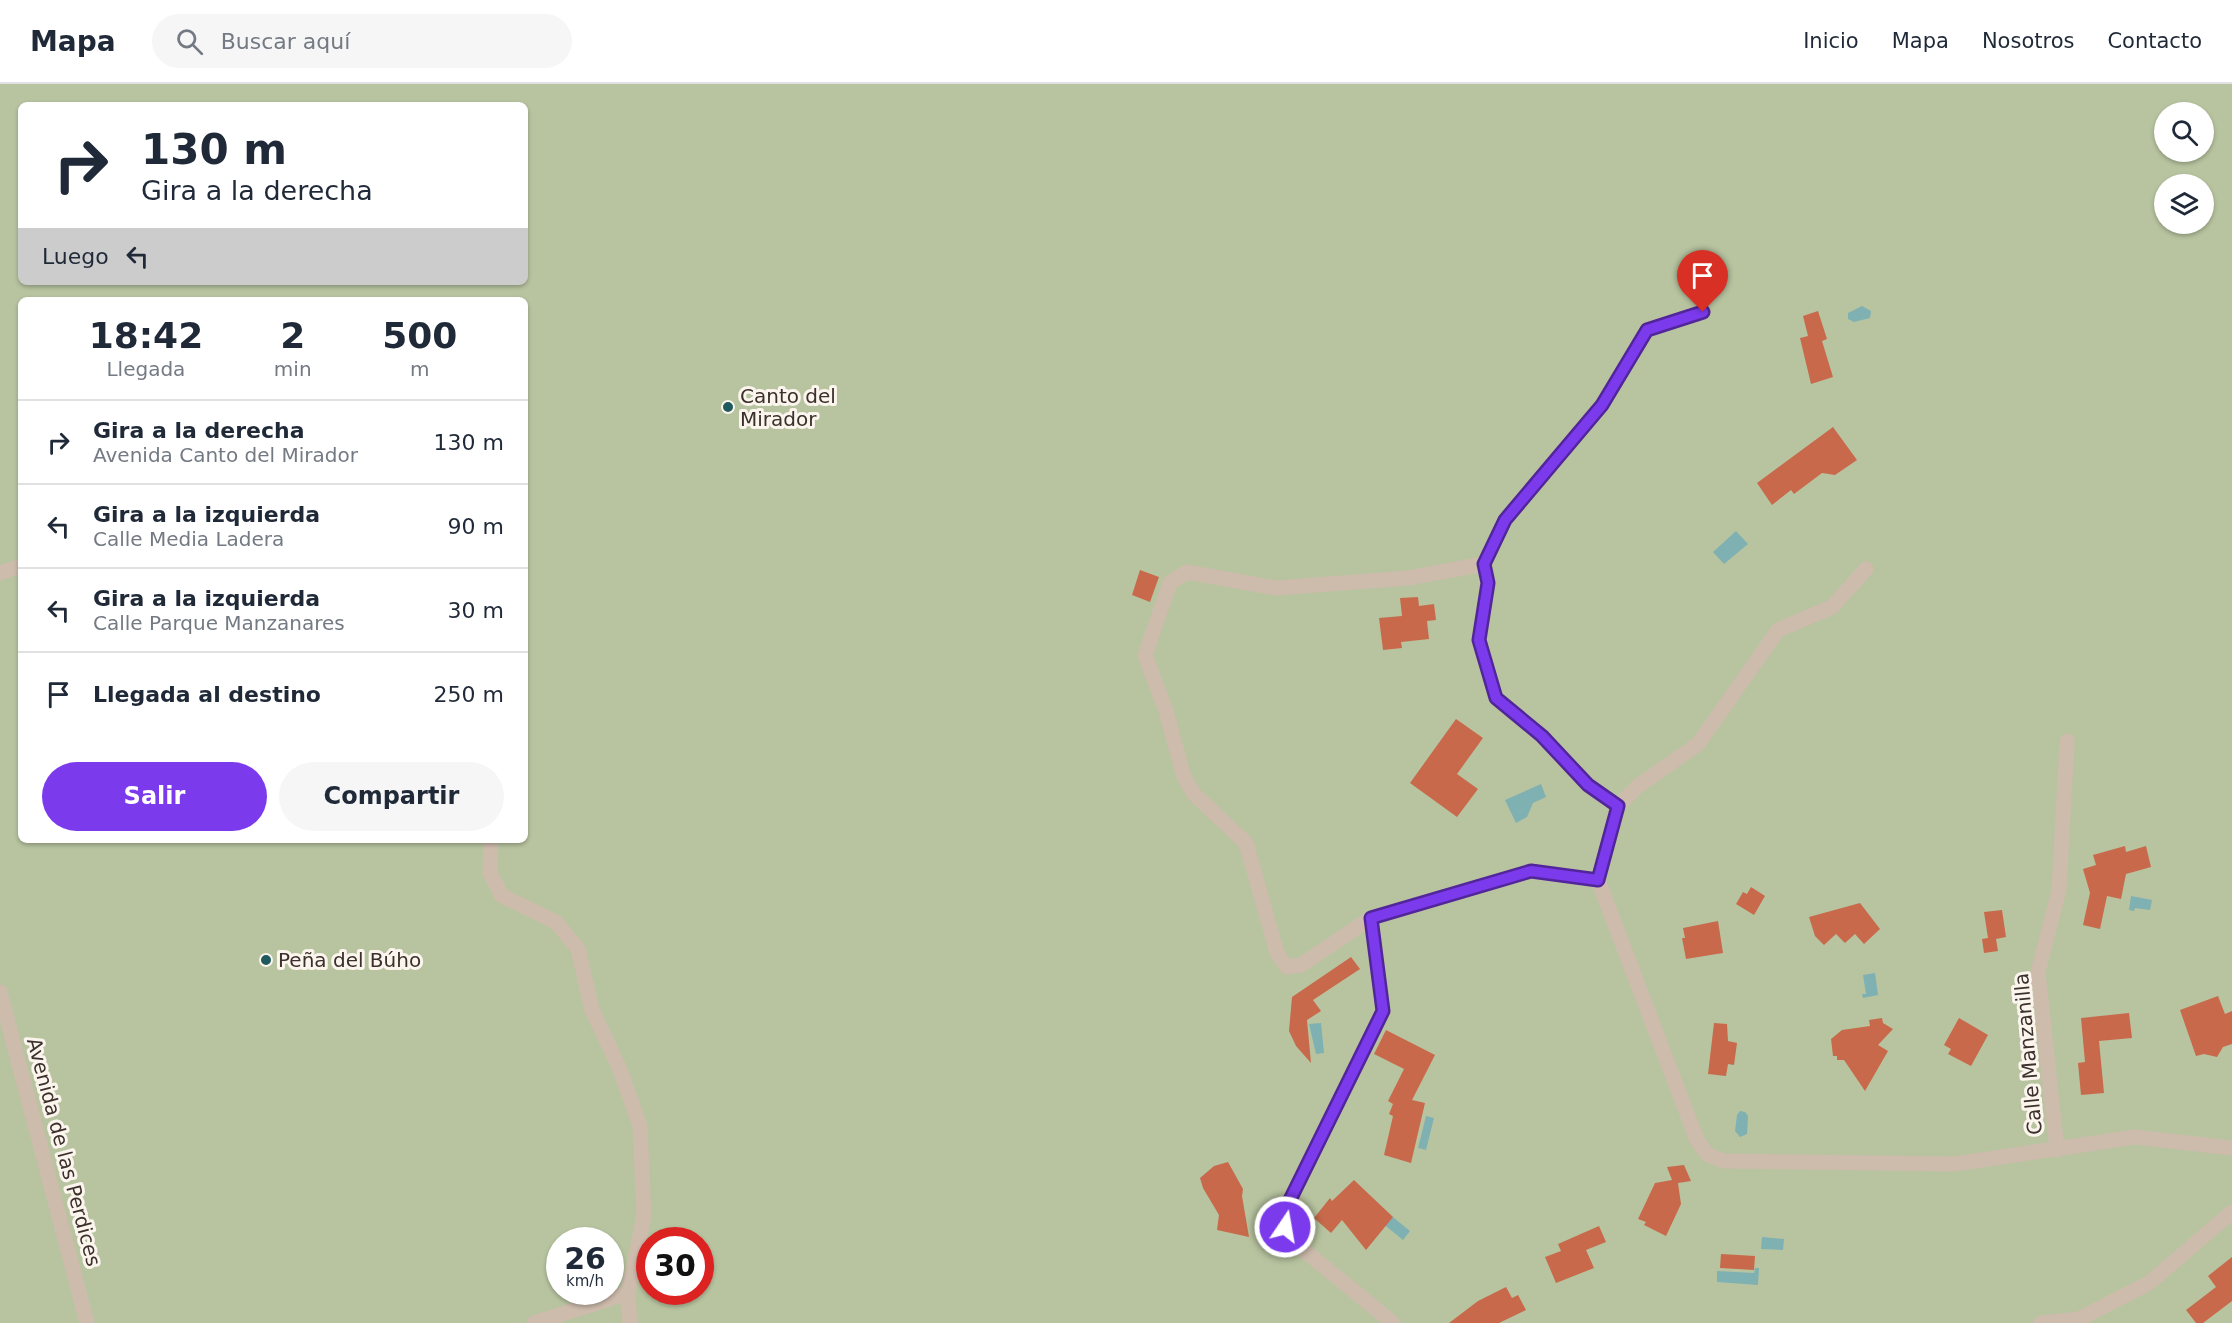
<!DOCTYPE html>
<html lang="es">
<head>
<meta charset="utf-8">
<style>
	body { margin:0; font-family:"DejaVu Sans",sans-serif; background:#f6f6f7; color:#1f2937; height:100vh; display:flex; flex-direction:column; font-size:22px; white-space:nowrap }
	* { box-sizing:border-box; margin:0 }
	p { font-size:20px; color:#747a83 }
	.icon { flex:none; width:33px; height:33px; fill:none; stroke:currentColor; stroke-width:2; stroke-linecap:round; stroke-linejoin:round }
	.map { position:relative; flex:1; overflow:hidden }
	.sheet { position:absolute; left:18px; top:213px; width:510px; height:546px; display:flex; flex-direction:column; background:#fff; border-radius:9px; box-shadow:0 2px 4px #0004 }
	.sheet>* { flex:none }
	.top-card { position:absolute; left:18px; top:18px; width:510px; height:183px; border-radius:9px; box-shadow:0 2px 4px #0004; background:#fff; color:#1f2937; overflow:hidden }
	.fabs { position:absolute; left:2154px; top:18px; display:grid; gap:12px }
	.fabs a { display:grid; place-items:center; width:60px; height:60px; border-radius:50%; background:#fff; box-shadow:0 2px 4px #0004; font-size:30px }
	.speed { position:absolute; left:546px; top:1143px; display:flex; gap:12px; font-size:30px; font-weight:700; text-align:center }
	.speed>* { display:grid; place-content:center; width:78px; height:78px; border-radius:50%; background:#fff; box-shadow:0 2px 4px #0004; line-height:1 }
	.speed small { font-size:15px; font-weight:400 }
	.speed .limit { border:9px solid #d22; background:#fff; color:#111 }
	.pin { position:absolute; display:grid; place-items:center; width:51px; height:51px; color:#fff; margin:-62px -26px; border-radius:50% 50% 50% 0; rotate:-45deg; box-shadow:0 0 6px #0007 }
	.pin .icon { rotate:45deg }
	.me { position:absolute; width:66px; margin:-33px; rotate:12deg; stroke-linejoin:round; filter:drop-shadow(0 0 4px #0008) }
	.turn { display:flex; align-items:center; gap:21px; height:126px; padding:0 24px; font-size:27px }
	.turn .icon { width:78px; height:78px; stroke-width:2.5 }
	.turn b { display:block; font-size:42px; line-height:51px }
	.then { display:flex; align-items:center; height:57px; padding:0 24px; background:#0003; gap:12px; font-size:22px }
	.eta { display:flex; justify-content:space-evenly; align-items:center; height:102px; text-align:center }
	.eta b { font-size:36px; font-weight:800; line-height:42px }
	.button { display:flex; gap:12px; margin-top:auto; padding:12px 24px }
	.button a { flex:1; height:69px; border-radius:36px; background:#7c3aed; color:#fff; font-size:24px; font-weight:800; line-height:69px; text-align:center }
	.button a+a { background:#f6f6f7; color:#1f2937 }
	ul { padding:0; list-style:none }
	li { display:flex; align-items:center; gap:18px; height:84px; padding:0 24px; border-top:2px solid #e0e1e3 }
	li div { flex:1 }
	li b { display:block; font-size:22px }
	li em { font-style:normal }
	header { display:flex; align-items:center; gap:36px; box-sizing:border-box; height:84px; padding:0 30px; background:#fff; border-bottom:2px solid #e0e1e3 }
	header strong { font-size:28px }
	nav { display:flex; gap:33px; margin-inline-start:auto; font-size:21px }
	.search { width:420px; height:54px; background:#f6f6f7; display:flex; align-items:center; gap:15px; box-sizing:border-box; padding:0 21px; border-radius:33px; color:#747a83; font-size:22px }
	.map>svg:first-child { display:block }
</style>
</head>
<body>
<header>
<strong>Mapa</strong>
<div class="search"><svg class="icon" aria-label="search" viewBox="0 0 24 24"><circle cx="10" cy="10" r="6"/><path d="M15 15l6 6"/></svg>Buscar aquí</div>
<nav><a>Inicio</a><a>Mapa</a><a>Nosotros</a><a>Contacto</a></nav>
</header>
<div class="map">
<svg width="2232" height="1239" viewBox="0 0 2232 1239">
	<rect width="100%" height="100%" fill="#f4ebe1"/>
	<!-- green -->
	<path fill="#b8c4a0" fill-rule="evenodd" d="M0,0H2232V1239H0ZM21,21H525V198H21ZM2164,28H2204V68H2164ZM2164,100H2204V140H2164ZM21,216H525V756H21ZM560,1156H610V1208H560ZM650,1156H700V1208H650Z"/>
	<!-- water -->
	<path fill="#7fb0b2" d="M1862,222L1871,227L1870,234L1854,238L1848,235V229Z
		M1736,447L1748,460L1724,480L1713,468Z
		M1541,700L1546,713L1533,719L1527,733L1516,739L1505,716Z
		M2131,812L2152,816L2150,826L2135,824L2134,827L2129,826Z
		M1875,889L1878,911L1863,914L1862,910H1866L1863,891Z
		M1321,939L1324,969L1316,970L1309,940Z
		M1740,1027L1745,1028L1748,1032L1747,1050L1740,1053L1735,1047L1737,1031Z
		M1426,1032L1434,1034L1426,1066L1418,1064Z
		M1388,1129L1410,1147L1403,1156L1381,1138Z
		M1762,1153L1784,1155L1783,1166L1761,1165Z
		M1755,1184H1759L1758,1201L1717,1198V1187L1754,1189Z"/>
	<!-- building -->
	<path fill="#c8694b" d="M1818,227L1827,255L1822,257L1833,293L1811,300L1800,254L1808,252L1803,232Z
		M1833,343L1857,376L1835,391L1822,389L1794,410L1791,406L1772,421L1757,399Z
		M1140,486L1159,493L1150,518L1132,511Z
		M1418,513L1419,522L1434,520L1436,536L1427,537L1429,555L1401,558L1402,564L1383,566L1379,534L1402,532L1400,514Z
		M1456,635L1483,654L1457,690L1478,705L1457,733L1410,699Z
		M2125,762L2126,768L2146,762L2151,783L2126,790L2121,815L2107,812L2100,845L2083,841L2090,809L2083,785L2096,781L2093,771Z
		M1751,803L1765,812L1754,831L1736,820L1743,808L1747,810Z
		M1860,819L1880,845L1864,860L1855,850L1845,859L1836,850L1824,861L1815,852L1809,833Z
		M2002,826L2006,853L1996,855L1998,867L1984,869L1982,855L1988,854L1984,828Z
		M1718,837L1723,869L1686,875L1682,854H1685L1683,844Z
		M1351,873L1360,885L1313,916L1321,927L1307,936L1311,979L1296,962L1289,947L1292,913Z
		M2218,912L2225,930L2232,927V960L2223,963L2217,973L2204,970L2196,972L2180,926Z
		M2129,929L2132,954L2099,957L2104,1009L2081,1011L2078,979L2085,978L2081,934Z
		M1882,934L1883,939L1893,945L1878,961L1888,967L1865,1007L1844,976H1837V972H1833L1831,955L1842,946L1870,942L1869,936Z
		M1959,934L1988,951L1971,982L1948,970L1951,965L1944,961Z
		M1714,939L1727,940L1728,957L1737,959L1734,981L1728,980L1726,992L1708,990Z
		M1386,946L1435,971L1412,1016L1425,1019L1411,1079L1384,1071L1393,1032L1389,1030L1393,1020L1388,1017L1404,985L1374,970Z
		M1228,1078L1243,1105L1242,1112L1249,1153L1217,1146L1219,1131L1203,1104L1200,1094L1214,1082Z
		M1684,1081L1691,1097L1678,1099L1681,1120L1666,1152L1644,1141L1646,1138L1638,1135L1655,1099L1672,1096L1667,1083Z
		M1354,1096L1393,1133L1366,1166L1342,1136L1331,1149L1314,1134L1330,1114L1332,1117Z
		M1599,1142L1606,1158L1586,1166L1594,1184L1556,1199L1545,1173L1561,1167L1558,1160Z
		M1721,1170L1755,1172L1754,1186L1720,1184Z
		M2232,1173V1217L2203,1239H2196L2186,1226L2216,1203L2208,1192Z
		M1506,1203L1512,1214L1518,1211L1526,1226L1499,1239H1449L1478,1217Z"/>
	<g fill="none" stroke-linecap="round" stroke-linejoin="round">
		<!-- street -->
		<path stroke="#cdbbac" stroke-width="15" d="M1703,228L1647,246L1602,321L1505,436L1484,480L1408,494L1276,504L1187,488L1170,499L1145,571L1166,627L1184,693L1194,710L1246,759L1277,869L1287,883L1301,881L1371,834L1531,787L1598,796L1697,1056L1708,1071L1724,1077L1954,1080L2135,1053L2232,1064
			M1484,480L1488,499L1479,556L1496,614L1542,652L1588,701L1618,722
			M0,489L21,482
			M491,756L490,789L502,812L556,838L578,865L592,926L619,983L640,1042L644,1132L628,1209L630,1239
			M1598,796L1618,722L1638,702L1698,660L1778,546L1832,523L1866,485
			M1371,834L1383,927L1285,1126V1142L1294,1158L1393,1239
			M0,908L87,1239
			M2057,1066L2038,888L2059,806L2067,657
			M534,1239L628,1209
			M2041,1239L2079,1235L2149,1199L2232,1128"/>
	</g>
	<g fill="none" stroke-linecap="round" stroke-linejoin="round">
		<defs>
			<path id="route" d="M1285,1143V1126L1383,927L1371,834L1531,787L1598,796L1618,722L1588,701L1542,652L1496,614L1479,556L1488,499L1484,480L1505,436L1602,321L1647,246L1703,228"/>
		</defs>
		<!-- route casing -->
		<use href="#route" stroke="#51269a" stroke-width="15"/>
		<!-- route -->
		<use href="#route" stroke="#7c3aed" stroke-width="10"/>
	</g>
	<!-- markers -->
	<g fill="#1f5a5e" stroke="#fbf5ee" stroke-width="2">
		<circle cx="728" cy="323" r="6"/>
		<circle cx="266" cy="876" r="6"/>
	</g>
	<g text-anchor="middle" stroke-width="6" stroke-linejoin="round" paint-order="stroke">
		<!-- poi labels -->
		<g font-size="20" fill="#3b302b" stroke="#fbf5ee" text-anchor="start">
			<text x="740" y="319">Canto del<tspan x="740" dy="23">Mirador</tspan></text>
			<text x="278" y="883">Peña del Búho</text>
		</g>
		<!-- street labels -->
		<g font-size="20" fill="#3b302b" stroke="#fbf5ee">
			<text transform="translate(2028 970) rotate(-95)" y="7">Calle Manzanilla</text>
			<text transform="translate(64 1068) rotate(75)" y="7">Avenida de las Perdices</text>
		</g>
	</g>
</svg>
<div class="fabs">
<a><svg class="icon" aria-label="search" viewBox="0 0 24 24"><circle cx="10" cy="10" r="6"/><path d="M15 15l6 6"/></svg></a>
<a><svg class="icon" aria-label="layers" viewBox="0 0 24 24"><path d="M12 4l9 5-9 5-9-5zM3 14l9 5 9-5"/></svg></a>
</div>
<div class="speed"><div>26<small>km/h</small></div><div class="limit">30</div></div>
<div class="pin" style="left:1703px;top:228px;background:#d93025"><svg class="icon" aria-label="arrive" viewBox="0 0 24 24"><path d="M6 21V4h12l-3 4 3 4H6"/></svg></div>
<svg class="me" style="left:1285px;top:1143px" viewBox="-20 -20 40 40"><circle r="17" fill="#7c3aed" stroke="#fff" stroke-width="3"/><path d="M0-11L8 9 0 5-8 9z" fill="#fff"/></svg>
<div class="top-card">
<div class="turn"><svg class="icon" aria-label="right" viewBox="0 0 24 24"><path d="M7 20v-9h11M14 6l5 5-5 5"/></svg><div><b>130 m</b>Gira a la derecha</div></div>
<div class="then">Luego<svg class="icon" aria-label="left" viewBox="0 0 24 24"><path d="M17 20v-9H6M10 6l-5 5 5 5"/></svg></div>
</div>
<section class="sheet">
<div class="eta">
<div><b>18:42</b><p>Llegada</p></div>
<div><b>2</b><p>min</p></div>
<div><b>500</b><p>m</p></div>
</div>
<ul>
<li><svg class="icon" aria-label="right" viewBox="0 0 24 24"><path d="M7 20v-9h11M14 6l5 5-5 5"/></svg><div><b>Gira a la derecha</b><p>Avenida Canto del Mirador</p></div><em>130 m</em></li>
<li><svg class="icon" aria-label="left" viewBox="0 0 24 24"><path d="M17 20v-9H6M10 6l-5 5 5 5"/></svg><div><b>Gira a la izquierda</b><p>Calle Media Ladera</p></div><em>90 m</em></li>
<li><svg class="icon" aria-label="left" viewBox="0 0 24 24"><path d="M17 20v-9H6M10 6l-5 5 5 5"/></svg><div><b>Gira a la izquierda</b><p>Calle Parque Manzanares</p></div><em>30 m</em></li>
<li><svg class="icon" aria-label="arrive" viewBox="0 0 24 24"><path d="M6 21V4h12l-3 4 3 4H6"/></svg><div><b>Llegada al destino</b></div><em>250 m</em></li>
</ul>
<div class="button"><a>Salir</a><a>Compartir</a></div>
</section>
</div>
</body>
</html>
